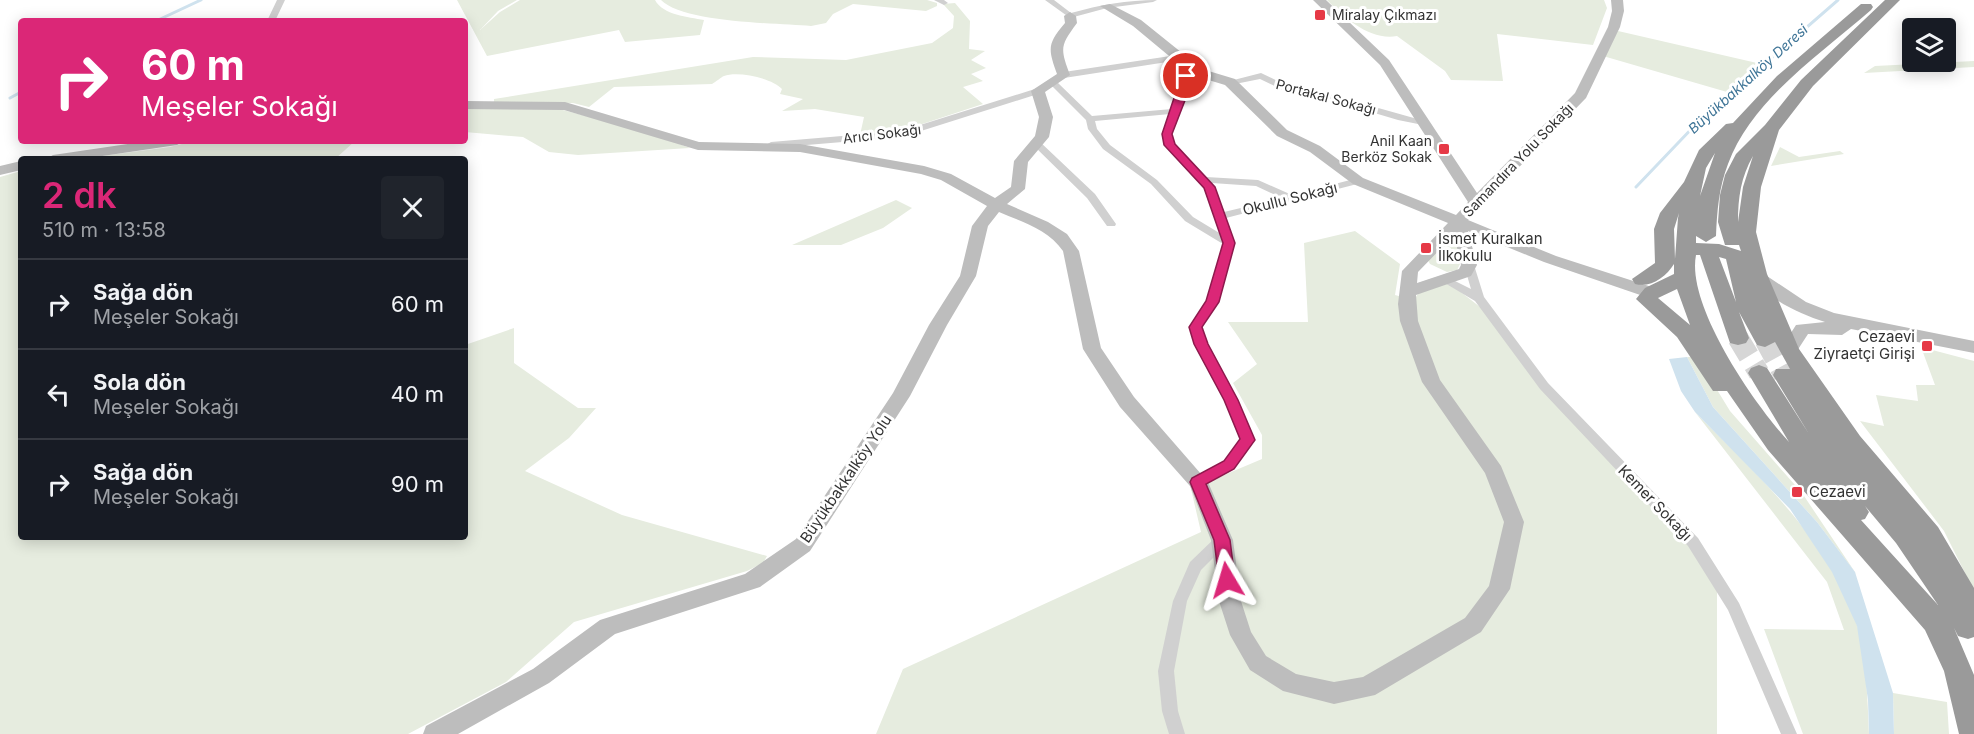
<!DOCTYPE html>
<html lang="tr">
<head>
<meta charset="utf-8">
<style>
	body { margin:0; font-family:Inter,sans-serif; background:#20242c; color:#f1f3f6; height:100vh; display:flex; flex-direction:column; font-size:22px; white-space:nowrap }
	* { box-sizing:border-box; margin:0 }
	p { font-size:20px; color:#9ea1a6 }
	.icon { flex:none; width:33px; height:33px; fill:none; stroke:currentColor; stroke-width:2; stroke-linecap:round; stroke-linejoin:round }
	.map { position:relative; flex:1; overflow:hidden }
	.details { position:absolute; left:18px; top:156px; width:450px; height:384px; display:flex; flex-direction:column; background:#171b24; border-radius:6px; box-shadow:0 3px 15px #0003 }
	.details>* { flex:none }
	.guide { position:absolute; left:18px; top:18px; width:450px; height:126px; border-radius:6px; box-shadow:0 3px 15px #0003; background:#db2777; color:#fff; overflow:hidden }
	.tools { position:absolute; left:1902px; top:18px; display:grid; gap:12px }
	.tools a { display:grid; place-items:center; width:54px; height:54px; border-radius:6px; background:#171b24; box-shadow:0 3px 15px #0003; font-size:30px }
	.pin { position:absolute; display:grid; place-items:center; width:51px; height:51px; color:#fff; margin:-26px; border:3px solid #fff; border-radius:50%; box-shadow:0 2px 6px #0007 }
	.me { position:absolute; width:66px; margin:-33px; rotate:353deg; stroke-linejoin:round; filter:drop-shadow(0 0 4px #0008) }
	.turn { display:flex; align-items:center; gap:21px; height:126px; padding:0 24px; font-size:27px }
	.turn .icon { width:78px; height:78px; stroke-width:2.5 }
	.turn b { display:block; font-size:42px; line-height:51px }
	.round { display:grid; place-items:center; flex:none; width:63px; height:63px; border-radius:6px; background:#20242c }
	.summary { display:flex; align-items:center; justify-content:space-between; height:102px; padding:0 24px }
	h1 { font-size:36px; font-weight:600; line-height:45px; color:#db2777 }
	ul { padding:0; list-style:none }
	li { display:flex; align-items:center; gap:18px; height:90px; padding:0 24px; border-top:2px solid #363941 }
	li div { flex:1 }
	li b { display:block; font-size:22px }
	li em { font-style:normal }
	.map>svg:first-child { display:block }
</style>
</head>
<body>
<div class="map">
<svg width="1974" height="734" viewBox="0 0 1974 734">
	<rect width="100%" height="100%" fill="#fff"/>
	<!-- green -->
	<path fill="#e6ecdf" d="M457,0H517L498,11L480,30L500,12L520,0H655C663,15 688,17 704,20L700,35L625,42L619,30L487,56Z
		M661,0H927L937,3V6L926,11L853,4L833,14L826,23L811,26C777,23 683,23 661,0Z
		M1327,0H1604L1607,8L1593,45L1497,34L1503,81L1451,80L1445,71L1397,36C1371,41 1344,18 1327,0Z
		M955,3L970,21L969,49L985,51L971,60L986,68L971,74L983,81L963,87L983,104L901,131L860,135L864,117L815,109L782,111L803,99L780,94L782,89C772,78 738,71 724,76C721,77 716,82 712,84L614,87L589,107L573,103L494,102V99L753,57L846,60L932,43L953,28L954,16L943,4Z
		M1618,31L1757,63L1727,92L1603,56Z
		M1974,61V67L1864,73L1875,66Z
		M465,108L559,109L647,132L690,148L578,155L549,152L523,137L465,132Z
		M194,141H355L335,159H79L170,147Z
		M1780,147L1799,157L1840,151L1844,154L1771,166Z
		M21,171V537H465V345L514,328V363L578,408H596L569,438L525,471L622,515L767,556L763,563L747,571L574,622L506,682L408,734H0V177Z
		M896,200L912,208L883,228L841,245H792Z
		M1355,231L1400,264L1395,295L1414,300L1423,286L1448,282L1480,307L1536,377L1676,523L1717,586V734H876L903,669L1201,532L1191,489L1262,459V435L1233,383L1257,364L1228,322H1308L1304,243Z
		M1454,233L1460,264L1457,270L1447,272L1430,264L1426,257Z
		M1921,347L1974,361V591L1944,531L1860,421L1884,426L1876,395L1918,401L1916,385H1935Z
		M1687,357H1697L1730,411L1802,493L1857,575L1817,522L1713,407Z
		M1695,412C1757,475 1828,538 1857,625C1866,652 1868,705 1869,734H1803L1764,629L1844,630L1827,582Z
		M1893,693L1947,702L1949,734H1894Z"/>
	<!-- water -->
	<path fill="#cfe2ee" d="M1687,357L1713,407L1817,522L1855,572L1893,693L1894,734H1869L1868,700L1857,626L1832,572L1790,509L1695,412L1681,391L1669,359Z"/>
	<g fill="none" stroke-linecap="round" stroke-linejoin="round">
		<!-- stream -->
		<path stroke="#cfe2ee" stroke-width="3" d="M156,21L201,0
			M10,98L21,92
			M1636,187L1699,121L1838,0"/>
		<!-- highway-tunnel -->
		<path stroke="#d6d6d6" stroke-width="21" stroke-dasharray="21 10" stroke-linecap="butt" d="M1738,338L1759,373
			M1765,340L1784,375"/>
		<!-- street -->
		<path fill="#d0d0d0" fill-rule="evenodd" d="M277,0H285L275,21H267Z
			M934,0H944L948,3L944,5Z
			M1045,0H1054L1071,13C1100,5 1127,0 1157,0L1153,2L1107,8L1070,18Z
			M1177,55L1181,58L1180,60L1064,78L1060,75L1064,72Z
			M1197,69L1201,72L1190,77L1188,90L1172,133L1174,144L1206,177L1258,180L1292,195L1358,178L1363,181L1361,183L1226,218L1234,243L1219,302L1201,327L1207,344L1237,400L1254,440L1234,468L1198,487L1193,486L1191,482L1193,478L1224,462L1241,439L1225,400L1195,344L1189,327L1208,302L1223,244L1185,221L1151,184L1103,149L1088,129L1086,120L1050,84L1057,82L1092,116L1172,109L1180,90L1182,76ZM1170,114L1162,133L1164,145L1205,188L1221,234L1193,217L1157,180L1110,145L1097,129L1095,121ZM1212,183L1256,186L1282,198L1224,212Z
			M1261,73L1290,87L1318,91L1428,122L1423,125L1398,120L1314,95L1285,91L1260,79L1230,85L1226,82Z
			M1038,88L1041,89V93L902,137L771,148L766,145L771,142L901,131Z
			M1036,140L1039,141L1095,194L1116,224L1115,226H1107L1087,198L1033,145L1031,143Z
			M1469,262L1474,265L1484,297L1548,383L1698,538L1739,603L1797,734H1781L1728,610L1688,546L1540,389L1475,301L1438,279L1439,277H1447L1471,289L1464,265Z
			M1222,534L1227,536L1229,540L1227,544L1201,570L1187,601L1174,671L1178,711L1185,734H1169L1162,711L1158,671L1173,601L1190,562L1217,536Z"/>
		<!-- secondary -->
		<path fill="#bdbdbd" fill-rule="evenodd" d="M1313,0H1326L1389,60L1477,193L1575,93L1608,27L1612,11L1611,0H1623L1624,11L1620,27L1586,98L1468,220L1556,256L1658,289L1660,293L1658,297H1646L1544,262L1468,231L1477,265L1471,276L1416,295L1418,321L1440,380L1501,466L1524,522L1510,589L1481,632L1375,695L1334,704L1283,691L1250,670L1230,635L1219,601L1211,540L1190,486L1120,407L1083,349L1063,251C1048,229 1022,222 999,212L988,226L976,276L947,325L910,396L810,551L760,587L615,634L549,683L458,734H423L426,726L533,669L600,620L745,574L796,539L893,393L929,325L960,276L972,226L987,206L941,180L921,174L800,152L698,150L564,110L465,109V101L565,102L699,142L800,144L924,166L951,174L995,198L1011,187L1014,161L1035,136L1039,117L1031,91L1057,74C1048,49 1047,44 1065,23L1064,16L1070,12L1076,16L1077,23C1060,46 1060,48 1070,75L1045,92L1053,117L1049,137L1028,162L1025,189L1007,204L1048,222L1067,234L1079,251L1101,348L1134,397L1208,482L1233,540L1241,601L1251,632L1266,656L1296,674L1334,682L1363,677L1465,618L1489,586L1504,522L1485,473L1422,382L1400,321L1398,304L1402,271L1448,223L1353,184L1310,152L1277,136L1225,85L1192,75L1133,26L1100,6L1110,4L1141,20L1202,69L1235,79L1287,130L1320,146L1363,178L1456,215L1468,202L1380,65ZM1454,235L1461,265L1459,269L1417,283L1418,272Z
			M148,141H184L177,145L82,159H46L53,155Z
			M21,161V170L0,175V166Z
			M1758,270L1806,302L1834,313L1974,341V353L1851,329L1842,335L1808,334L1795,354H1783L1780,350L1796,325L1825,322C1798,313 1767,299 1750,275Z"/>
		<!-- highway -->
		<path fill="#9a9a9a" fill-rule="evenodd" d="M1885,0H1900L1813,86L1779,130L1761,187L1756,232L1767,274L1799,349L1860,436L1938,527L1974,588V637L1968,639L1958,636L1954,628L1974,675V734H1959L1944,671L1925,630L1768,450L1727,391H1713L1677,337L1636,299L1645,288L1674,274V264C1666,277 1651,288 1635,284L1632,279L1655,263L1654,229L1660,213L1684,182L1699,150L1726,124L1733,123L1777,76L1861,4H1871L1873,7L1871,10C1821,54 1752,99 1728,164C1719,187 1717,211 1716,236L1706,242L1696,236V243L1719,244L1741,251L1739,245H1725L1718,222L1720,195L1725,175L1736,154L1765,125L1801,80ZM1715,153L1700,196L1706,168ZM1753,156L1743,187L1738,222C1738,197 1741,177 1753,156ZM1679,213L1678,218L1675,259L1674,229ZM1696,255H1700L1730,343L1738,345L1746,343L1749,338L1739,312L1757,345L1765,347L1775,342L1790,369H1776L1773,375L1809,434L1767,368L1759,365L1751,368L1748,373L1789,442C1755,405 1686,306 1696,255ZM1719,257L1726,259L1736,302ZM1677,289L1690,325L1658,298ZM1865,506L1896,543L1938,605L1861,520L1865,519L1869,512Z"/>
	</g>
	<!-- route -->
	<path fill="#db2777" stroke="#8e194d" stroke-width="1.5" d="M1182,74L1191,76L1189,90L1172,134L1175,144L1215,187L1235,243L1219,302L1202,327L1208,344L1238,400L1255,440L1234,469L1206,484L1230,540L1235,580L1233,585H1221L1219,580L1214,540L1190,482L1192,478L1224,461L1240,439L1224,400L1194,344L1189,327L1206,301L1223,243L1204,188L1164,145L1162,134Z"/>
	<!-- markers -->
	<g fill="#e63946" stroke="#fff" stroke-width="2">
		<rect x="1314" y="9" width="12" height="12" rx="3"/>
		<rect x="1438" y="143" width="12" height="12" rx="3"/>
		<rect x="1420" y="242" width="12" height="12" rx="3"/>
		<rect x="1921" y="340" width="12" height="12" rx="3"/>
		<rect x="1791" y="486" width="12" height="12" rx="3"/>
	</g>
	<g text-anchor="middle" stroke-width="6" stroke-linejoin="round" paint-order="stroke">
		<!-- far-poi labels -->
		<g font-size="14" fill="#333" stroke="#fff" text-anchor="start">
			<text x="1332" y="20">Miralay Çıkmazı</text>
			<text x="1432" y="146" text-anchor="end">Anil Kaan<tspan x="1432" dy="16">Berköz Sokak</tspan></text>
		</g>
		<!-- far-water labels -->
		<g font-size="14" font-style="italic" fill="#3f7597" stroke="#fff">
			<text transform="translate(1748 79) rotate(-42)" y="5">Büyükbakkalköy Deresi</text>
		</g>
		<!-- far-street labels -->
		<g font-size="14" fill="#333" stroke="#fff">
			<text transform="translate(1326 97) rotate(15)" y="5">Portakal Sokağı</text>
			<text transform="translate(882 134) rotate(-7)" y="5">Arıcı Sokağı</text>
			<text transform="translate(1518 160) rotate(-46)" y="5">Samandıra Yolu Sokağı</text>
		</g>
		<!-- street labels -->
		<g font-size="15" fill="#333" stroke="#fff">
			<text transform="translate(1290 199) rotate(-14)" y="5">Okullu Sokağı</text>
			<text transform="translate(846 479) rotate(-56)" y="5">Büyükbakkalköy Yolu</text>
			<text transform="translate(1655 503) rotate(46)" y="5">Kemer Sokağı</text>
		</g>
		<!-- poi labels -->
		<g font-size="15" fill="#333" stroke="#fff" text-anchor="start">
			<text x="1438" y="244">İsmet Kuralkan<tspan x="1438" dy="17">İlkokulu</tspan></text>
			<text x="1915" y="342" text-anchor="end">Cezaevi<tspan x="1915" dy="17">Ziyraetçi Girişi</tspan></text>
			<text x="1809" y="497">Cezaevi</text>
		</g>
	</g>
</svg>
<div class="tools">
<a><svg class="icon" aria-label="layers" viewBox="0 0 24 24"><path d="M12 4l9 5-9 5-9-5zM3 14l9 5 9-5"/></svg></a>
</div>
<div class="pin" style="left:1186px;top:76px;background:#d93025"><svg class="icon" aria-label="arrive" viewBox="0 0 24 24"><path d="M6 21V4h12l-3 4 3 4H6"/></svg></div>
<svg class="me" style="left:1227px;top:580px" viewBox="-20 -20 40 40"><path d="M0-17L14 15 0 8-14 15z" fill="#db2777" stroke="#fff" stroke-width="4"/></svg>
<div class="guide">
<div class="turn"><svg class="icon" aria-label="right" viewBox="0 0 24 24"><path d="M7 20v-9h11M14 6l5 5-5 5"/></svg><div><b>60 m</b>Meşeler Sokağı</div></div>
</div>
<section class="details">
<div class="summary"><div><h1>2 dk</h1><p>510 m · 13:58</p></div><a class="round"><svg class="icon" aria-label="close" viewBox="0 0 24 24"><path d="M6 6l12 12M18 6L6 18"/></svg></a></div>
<ul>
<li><svg class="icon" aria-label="right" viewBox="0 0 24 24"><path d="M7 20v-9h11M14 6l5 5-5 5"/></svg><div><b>Sağa dön</b><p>Meşeler Sokağı</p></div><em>60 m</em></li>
<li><svg class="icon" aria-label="left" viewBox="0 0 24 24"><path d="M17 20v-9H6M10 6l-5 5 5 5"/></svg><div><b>Sola dön</b><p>Meşeler Sokağı</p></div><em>40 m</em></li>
<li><svg class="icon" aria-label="right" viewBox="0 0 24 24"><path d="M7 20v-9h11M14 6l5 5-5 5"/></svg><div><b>Sağa dön</b><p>Meşeler Sokağı</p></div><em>90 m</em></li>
</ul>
</section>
</div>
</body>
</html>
